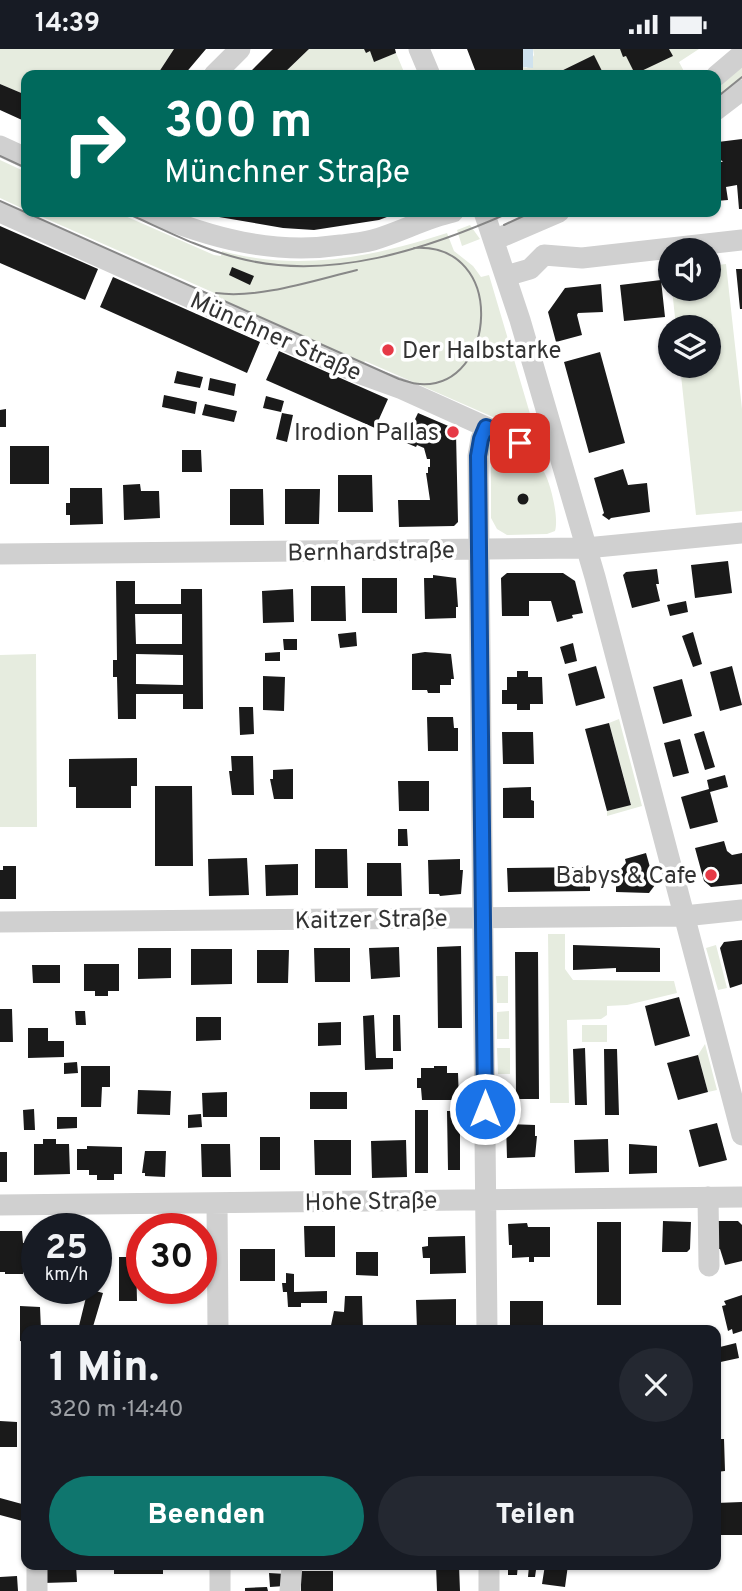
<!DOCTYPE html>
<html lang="de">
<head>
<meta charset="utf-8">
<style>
	body { margin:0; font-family:Overpass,sans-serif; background:#242831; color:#f1f3f6; height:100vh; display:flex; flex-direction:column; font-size:26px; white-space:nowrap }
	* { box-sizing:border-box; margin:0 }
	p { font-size:23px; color:#9ea1a6 }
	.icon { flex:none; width:38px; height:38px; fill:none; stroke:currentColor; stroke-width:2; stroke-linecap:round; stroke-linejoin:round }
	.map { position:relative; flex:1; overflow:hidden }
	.drawer { position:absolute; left:21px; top:1276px; width:700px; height:245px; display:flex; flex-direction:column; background:#171b24; border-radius:14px; box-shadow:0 2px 5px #0004 }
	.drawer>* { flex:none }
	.banner { position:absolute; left:21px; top:21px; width:700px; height:147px; border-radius:14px; box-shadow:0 2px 5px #0004; background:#00695c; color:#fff; overflow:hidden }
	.buttons { position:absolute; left:658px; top:189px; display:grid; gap:14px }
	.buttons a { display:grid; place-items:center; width:63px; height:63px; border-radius:50%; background:#171b24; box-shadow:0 2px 5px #0004; font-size:35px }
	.speed { position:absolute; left:21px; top:1164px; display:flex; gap:14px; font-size:35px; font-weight:700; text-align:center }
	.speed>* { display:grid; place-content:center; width:91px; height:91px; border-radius:50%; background:#171b24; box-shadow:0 2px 5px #0004; line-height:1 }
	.speed small { font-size:18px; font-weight:400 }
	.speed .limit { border:10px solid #d22; background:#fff; color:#111 }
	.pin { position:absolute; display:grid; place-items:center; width:60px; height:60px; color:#fff; margin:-30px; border-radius:14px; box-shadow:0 4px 10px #0006 }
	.me { position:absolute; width:77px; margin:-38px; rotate:0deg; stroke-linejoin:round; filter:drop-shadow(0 0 5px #0008) }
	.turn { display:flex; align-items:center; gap:24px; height:147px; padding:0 28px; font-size:32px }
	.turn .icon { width:91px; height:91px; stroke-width:2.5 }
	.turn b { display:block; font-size:49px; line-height:60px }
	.round { display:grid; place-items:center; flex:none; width:74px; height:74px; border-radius:37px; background:#242831 }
	.summary { display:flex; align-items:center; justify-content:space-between; height:119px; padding:0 28px }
	h1 { font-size:42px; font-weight:800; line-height:52px }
	.primary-button { display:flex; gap:14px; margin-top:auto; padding:14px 28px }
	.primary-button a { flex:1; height:80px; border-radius:42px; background:#0f766e; color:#fff; font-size:28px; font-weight:800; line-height:80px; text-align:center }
	.primary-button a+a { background:#242831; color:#f1f3f6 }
	.status { display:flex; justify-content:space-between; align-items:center; height:49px; padding:0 35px; background:#171b24; direction:ltr }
	.status svg { height:19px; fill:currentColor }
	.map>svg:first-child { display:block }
</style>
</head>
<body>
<div class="status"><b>14:39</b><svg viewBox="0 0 49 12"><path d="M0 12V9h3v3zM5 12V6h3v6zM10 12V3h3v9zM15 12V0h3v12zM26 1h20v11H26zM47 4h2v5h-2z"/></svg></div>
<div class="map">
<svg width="742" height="1542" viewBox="0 0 742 1542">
	<rect width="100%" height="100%" fill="#fff"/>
	<!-- green -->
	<path fill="#e6ecdf" d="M0,0H174L157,26H26V46L0,35Z
		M309,0H369L375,12L396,4L404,23L396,26H282Z
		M533,0H699L679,13L686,26H523V18L527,19L534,6Z
		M742,9V32L716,53V31Z
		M0,111L26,123V161L0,149Z
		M31,163H116L214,206L221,207L222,202C299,223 373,208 447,184L454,202L473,217L481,228L489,226L533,375L531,381L525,382L365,312L362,317L217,252L219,246Z
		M470,176L480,190L462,197L457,181Z
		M726,215L742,360V462L696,466L680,317H709V278H676L672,240H709V217Z
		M496,401C508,400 538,412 544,423C551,435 559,470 555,482L547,485L507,486L497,480L491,469V408Z
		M36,605L37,778H0V606Z
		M619,670L642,757L607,767V762L631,755L609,674Z
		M548,885H565V920L573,931L674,932L677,944L627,956L607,957V966L601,970L567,971L569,1054H550Z
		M716,896L727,939L718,941L706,899Z
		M496,927H508V954H497Z
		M509,962V990H497V963Z
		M582,976H607V993H582Z
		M705,995L717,1041L708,1043L698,1006Z
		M497,999H510V1025H498Z
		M498,1035H510V1056H498Z"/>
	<!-- water -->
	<path fill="#cfe2ee" d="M523,0H533V19L523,18Z"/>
	<!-- building -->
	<path fill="#1a1a1a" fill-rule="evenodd" d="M174,0H206L184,26H157Z
		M273,0H309L282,26H247Z
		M364,0H395L396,4L374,13L370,2L366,4Z
		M467,0H523V26H477Z
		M620,0H669L673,7L635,25L626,7L623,8Z
		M594,6L604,26H553Z
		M0,35L26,46V69L23,67L22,71L0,61Z
		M742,90V160H739L737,136L726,138L728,151L716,152V113H723L720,110L718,93Z
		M204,163H400L379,171L314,181L283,179L219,168Z
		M0,177L98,220L85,251L0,214Z
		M232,218L254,227L250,236L229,226Z
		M736,220H742V260H740Z
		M113,228L260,293L247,324L100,258Z
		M661,231L665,268L624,272L620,236Z
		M601,235L603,263L578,264L577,266L582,286L556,293L548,263L565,239Z
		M279,302L388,350L375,379L266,331Z
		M600,303L625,394L589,404L564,313Z
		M177,322L203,328L200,339L174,334Z
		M210,329L236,335L234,347L208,341Z
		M164,346L197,353L195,365L162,358Z
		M266,347L284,352L281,363L263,359Z
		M205,355L237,362L234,373L202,366Z
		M6,360V378H0V361Z
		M282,364L293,366L287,393L276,390Z
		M418,364L453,379L456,384L458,473L454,477L399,478L398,451H430L426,424H428V418H430V410H427L424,399L417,396L416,398L404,393Z
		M10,397H49V435H10Z
		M182,401H201L202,423H182Z
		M623,420L628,436L647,434L650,463L611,469L609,471L602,466L604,464L594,429Z
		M338,426H372L373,463H338Z
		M140,435L141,442H159L160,469L124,471L123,436Z
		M70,439H102L103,475L70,476V466H66V454H70Z
		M230,440H263L264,476H230Z
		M285,440H320L319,475H285Z
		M517.5 450a5.5 5.5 0 1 1 11 0a5.5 5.5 0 1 1-11 0Z
		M728,512L732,544L695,549L691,516Z
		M657,520L659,535H656L660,552L632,559L623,526L626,523Z
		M507,524H563L575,532L583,564L572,566L573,569L557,573L551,552H529V567H502L501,529Z
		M433,526L456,529L458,558H456V569L425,570L424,529H433Z
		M362,529H397V564H362Z
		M116,532H135V555H181V540H202L203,660H183V645H136V670H118L117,628H113V611H117ZM135,565H182V595H136ZM136,605L183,606V636L136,635Z
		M311,537H345L346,572H311Z
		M293,540L294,573L263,574L262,542Z
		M686,552L688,563L670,567L667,556Z
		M356,583L357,597L340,599L338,585Z
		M693,583L702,615L693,618L682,587Z
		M283,590H297V601H284Z
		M573,594L577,612L565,615L560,598Z
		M280,603V612H265V604Z
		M425,603L451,605L454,630H451V636H440V644H428L427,641H412V605Z
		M596,617L605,649L576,657L568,625Z
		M732,617L742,656L720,662L710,623Z
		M517,622H528V628H542L543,655H530V661H517V655H502V641H507V628H517Z
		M263,627L285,628L284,662L263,661Z
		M682,630L692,667L663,675L653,638Z
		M239,658H253L254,685L240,686Z
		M427,668H453L454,679H458V702H428Z
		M609,674L631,756L607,762L585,680Z
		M704,682L715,718L705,721L694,685Z
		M502,683H533L534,715H503Z
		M680,690L689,724L673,728L664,694Z
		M231,707H253L254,746H232L229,722H232Z
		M137,709V737H131V759H76V738H69V710Z
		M293,720V750H274L270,730H273V721Z
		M725,726L728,738L710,743L718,773L690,780L681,748L709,740L707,731Z
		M398,732H429V762H399Z
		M155,737H192L193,817H155Z
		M531,738V751L534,752V769H503V739Z
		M398,780H407L408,797H398Z
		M724,792L727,802L732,806L742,804V835L711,838L704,832L695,799Z
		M315,800H347L348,839H315Z
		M646,804L655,836L649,844L616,843V821H620L626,814L625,810Z
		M247,809L249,846L209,847L208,810Z
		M460,810V821H463L461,845L440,847L439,845H429L428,811Z
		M367,814H401L402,847H367Z
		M298,815V846L266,847L265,816Z
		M3,817H16V850H0V821H3Z
		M590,818V842L508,843L507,819Z
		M742,891V935L730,939L720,899L724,893Z
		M573,896L660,899V923H616V919L573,921Z
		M461,897L462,979H438L437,898Z
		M399,898L400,928L371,930L369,899Z
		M138,899H171V929L138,930Z
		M314,899H350V933H315Z
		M191,900H232V935L191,936Z
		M257,901H289L288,934H257Z
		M515,903H538L539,1050H516Z
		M84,915H119V942H108V947H95V942H84Z
		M32,916H60V934H33Z
		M679,948L690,987L655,997L645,957Z
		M0,960H12L13,993H0Z
		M75,962H85L86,976H76Z
		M374,966L376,1009H393V1020L365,1021L363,967Z
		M393,966H400L401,1002H393Z
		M196,968H221V991L196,992Z
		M341,973V996L318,997V974Z
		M28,979H48V992H64V1008L28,1009Z
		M585,999L587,1056H575L573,1000Z
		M604,1000H617L619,1066H605Z
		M698,1006L708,1043L678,1051L667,1014Z
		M77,1013L78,1024L64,1025V1014Z
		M81,1017H110V1038H102L101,1058H81Z
		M434,1017H447V1024H458L459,1051H422L421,1039H417V1029H421V1019H434Z
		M138,1041L171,1042L170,1066L137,1065Z
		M227,1043V1068H203L202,1044Z
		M310,1043H347V1060H310Z
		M34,1060L35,1081H24L23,1061Z
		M415,1061H428V1124H415Z
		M447,1062H460V1121H448Z
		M201,1065L202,1078L188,1079V1066Z
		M57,1068H77V1079L57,1080Z
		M717,1074L727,1111L699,1118L689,1081Z
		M506,1075L535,1076V1087H537L535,1108L507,1109Z
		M260,1088H280V1121H260Z
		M43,1090H56V1095H69L70,1125L34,1126V1095H43Z
		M608,1090L609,1123L575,1124L574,1091Z
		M314,1091H351V1126H315Z
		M406,1091L407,1128L372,1129L371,1092Z
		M201,1095H230L231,1128H202Z
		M629,1095L657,1097V1124L629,1125Z
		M87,1097L122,1098V1125H114V1131H97V1126H89V1121H77V1100H87Z
		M145,1102H166L165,1128L145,1127V1124H142Z
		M0,1103H7V1133H0Z
		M663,1172L691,1173L690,1200L687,1203H662Z
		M712,1172H738L742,1176V1212L725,1216L720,1200H713Z
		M597,1173H621V1256H597Z
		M527,1174L528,1178H550V1208H534V1213H529V1208L512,1209V1196H509L508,1175Z
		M304,1177H335V1208H305Z
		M0,1182H22L23,1194H28V1208H23V1225H5V1223H0Z
		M465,1187L466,1224L430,1225V1209H423L422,1198L428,1197V1188Z
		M240,1200H275V1232H240Z
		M356,1203H378V1227L356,1226Z
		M119,1208H136L137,1252H119Z
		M286,1224L294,1225V1243L327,1242V1254H301V1258H288L287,1243H283L282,1234H286Z
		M168,1239H196V1246H169Z
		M88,1240L103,1244L92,1281H78Z
		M742,1246V1282L733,1285L732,1280L728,1282L722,1257L726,1256L724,1252Z
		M345,1247H362L363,1281H330L334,1262L344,1263Z
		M456,1250V1281H417L416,1251Z
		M510,1252H543V1281H510Z
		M20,1257L40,1258L41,1281H26V1293L20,1292Z
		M736,1294L739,1309L716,1314V1299Z
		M0,1372L17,1373V1398H0Z
		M716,1390H724L725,1422L716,1423Z
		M26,1443V1473L0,1466V1449L22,1455Z
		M742,1453V1486H716V1454Z
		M43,1516H76L77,1533L43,1534Z
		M114,1516H163V1525H114Z
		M242,1516H270V1519L243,1520Z
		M436,1516H459L460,1542H437Z
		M508,1516H518L517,1526H508Z
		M529,1516H540L539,1521H536L535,1528H528Z
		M545,1516H568L565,1538L542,1535Z
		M301,1522H333V1542H301Z
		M269,1524L286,1525L285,1537L270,1538Z
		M17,1527L18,1542H0V1528Z
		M267,1538L268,1542H245V1539Z"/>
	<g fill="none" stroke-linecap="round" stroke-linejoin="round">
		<!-- minor -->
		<path stroke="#d0d0d0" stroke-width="21" d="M419,0L430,26
			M214,26L240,0
			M716,27L742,5
			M716,61L742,41
			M0,97L26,109
			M0,163L355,323L402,340L526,396L540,398L556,396
			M148,163C210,189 273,206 341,196C351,195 362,194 373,191C400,183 426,169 453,163
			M484,163L520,271L595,528L742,1086
			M494,191L559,163
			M506,227L530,220L544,206L582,209L742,191
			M486,378L481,390L478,407L487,1281
			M0,505L586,499L742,484
			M0,873L684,867L742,861
			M708,1148L709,1217
			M217,1154L218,1281
			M0,1156L742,1148
			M37,1516V1542
			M220,1516V1542
			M489,1516V1542
			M290,1542L292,1516"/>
		<!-- tram -->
		<path stroke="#888" stroke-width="2" d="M716,49L742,28
			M0,107L26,119
			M0,152L399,330C406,332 414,335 420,335C497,340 508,193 414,199
			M124,163C161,179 198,199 238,209C329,233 428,200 511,163
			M504,176L532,163
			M216,244C259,250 315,231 357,221"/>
	</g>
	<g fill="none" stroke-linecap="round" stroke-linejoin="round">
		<defs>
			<path id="route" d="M485,1060L478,407L481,390L486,378L520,394"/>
		</defs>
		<!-- route casing -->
		<use href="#route" stroke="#114b97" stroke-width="18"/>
		<!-- route -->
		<use href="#route" stroke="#1a73e8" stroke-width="12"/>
	</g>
	<!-- markers -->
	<g fill="#e63946" stroke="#fff" stroke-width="2.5">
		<circle cx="388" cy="301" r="7"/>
		<circle cx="453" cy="383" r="7"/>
		<circle cx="711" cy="826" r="7"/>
	</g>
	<g text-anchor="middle" stroke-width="7" stroke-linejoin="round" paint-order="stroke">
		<!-- street labels -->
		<g font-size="24" fill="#333" stroke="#fff">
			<text transform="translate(276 287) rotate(24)" y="8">Münchner Straße</text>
			<text transform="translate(371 502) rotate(-1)" y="8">Bernhardstraße</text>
			<text transform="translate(371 870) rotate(-1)" y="8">Kaitzer Straße</text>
			<text transform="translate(371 1152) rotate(-1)" y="8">Hohe Straße</text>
		</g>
		<!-- poi labels -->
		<g font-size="24" fill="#333" stroke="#fff" text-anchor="end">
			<text x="402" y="309" text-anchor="start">Der Halbstarke</text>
			<text x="439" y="391">Irodion Pallas</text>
			<text x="697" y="834">Babys &amp; Cafe</text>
		</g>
	</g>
</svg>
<div class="buttons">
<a><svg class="icon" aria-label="sound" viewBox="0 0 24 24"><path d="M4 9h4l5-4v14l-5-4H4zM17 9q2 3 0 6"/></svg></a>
<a><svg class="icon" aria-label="layers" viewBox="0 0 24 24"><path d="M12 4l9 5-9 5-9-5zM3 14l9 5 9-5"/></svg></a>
</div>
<div class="speed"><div>25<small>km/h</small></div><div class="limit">30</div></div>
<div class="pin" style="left:520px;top:394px;background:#d93025"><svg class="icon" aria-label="arrive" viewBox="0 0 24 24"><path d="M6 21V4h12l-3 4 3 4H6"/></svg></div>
<svg class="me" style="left:485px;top:1060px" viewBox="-20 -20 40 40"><circle r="17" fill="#1a73e8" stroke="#fff" stroke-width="3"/><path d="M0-11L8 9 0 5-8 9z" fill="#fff"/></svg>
<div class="banner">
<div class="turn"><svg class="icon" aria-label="right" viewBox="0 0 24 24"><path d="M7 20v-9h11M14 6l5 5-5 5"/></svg><div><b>300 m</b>Münchner Straße</div></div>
</div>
<section class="drawer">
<div class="summary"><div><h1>1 Min.</h1><p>320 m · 14:40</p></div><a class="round"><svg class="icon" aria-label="close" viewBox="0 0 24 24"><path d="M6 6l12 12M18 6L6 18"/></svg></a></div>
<div class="primary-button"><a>Beenden</a><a>Teilen</a></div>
</section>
</div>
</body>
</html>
